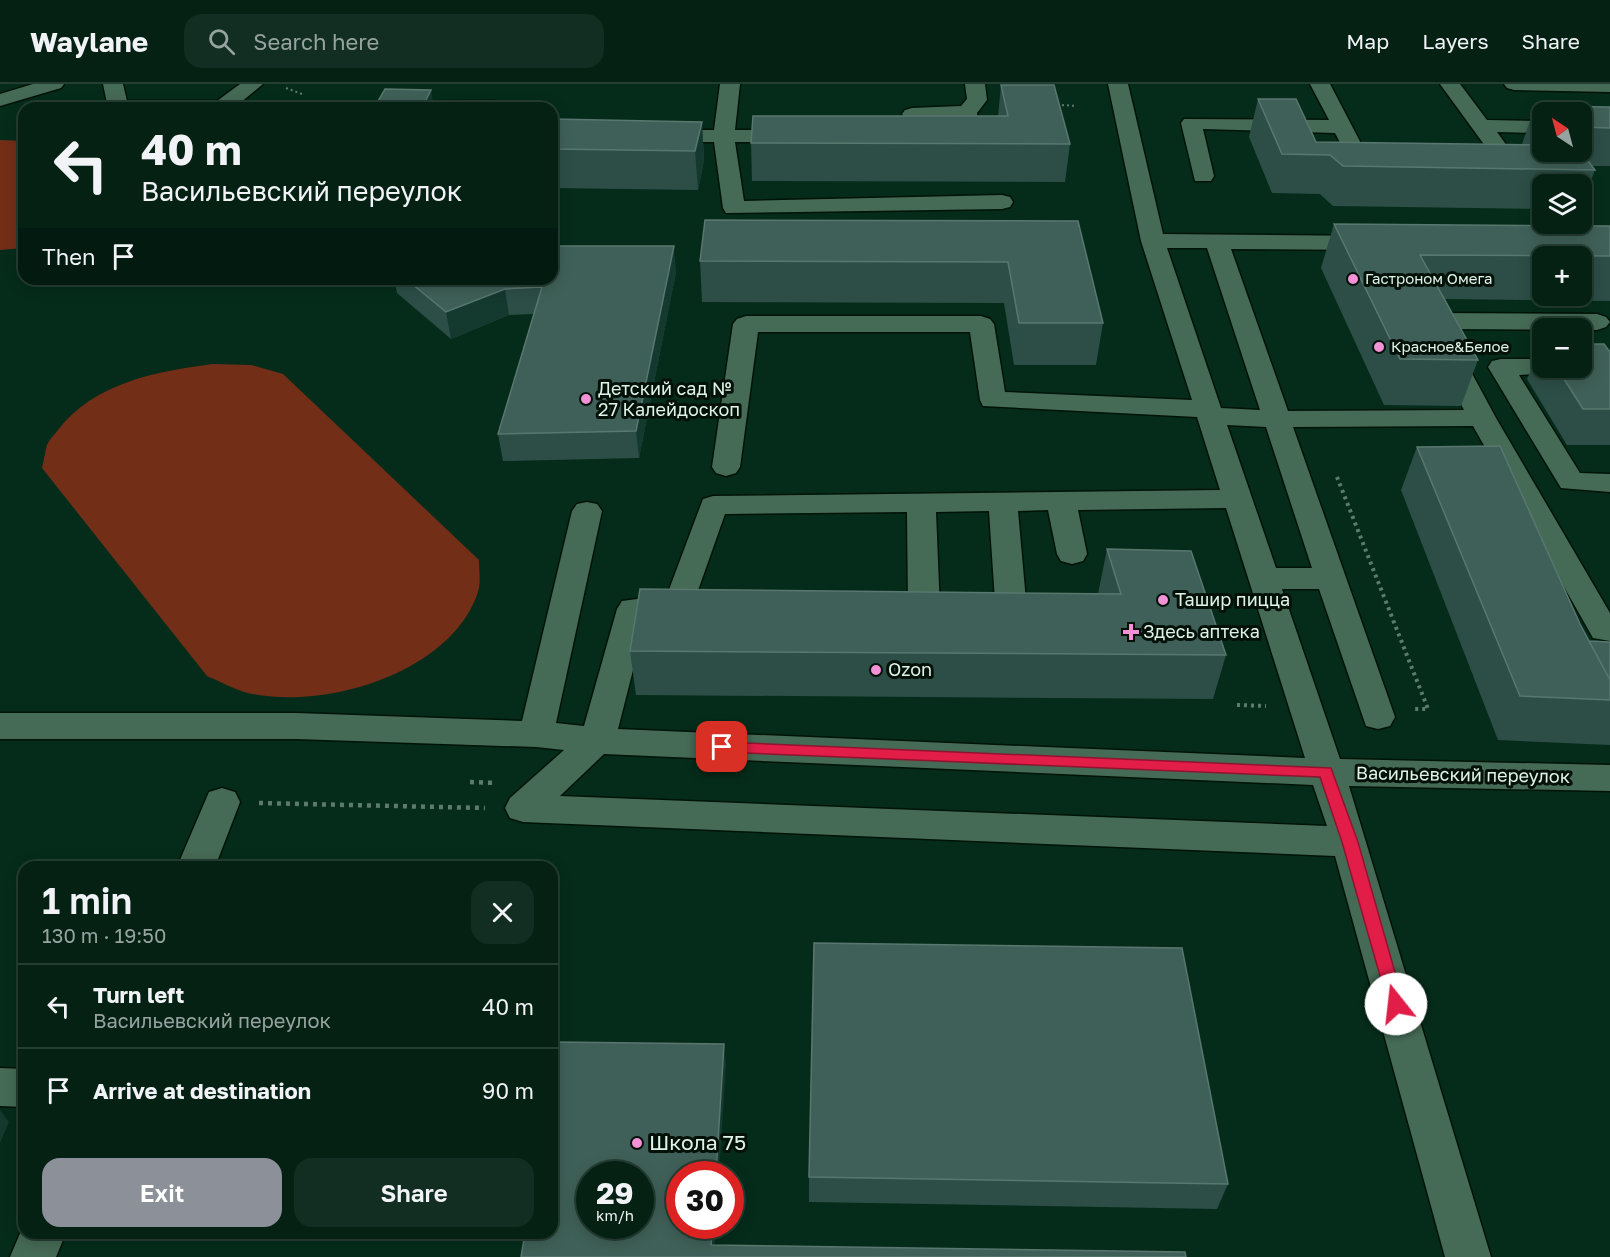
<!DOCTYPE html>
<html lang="en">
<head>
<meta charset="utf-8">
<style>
	body { margin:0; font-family:"Golos Text",sans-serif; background:#122e22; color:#f1f3f6; height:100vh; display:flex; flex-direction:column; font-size:22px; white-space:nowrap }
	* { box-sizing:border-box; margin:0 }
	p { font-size:20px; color:#97a3a0 }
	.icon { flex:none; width:33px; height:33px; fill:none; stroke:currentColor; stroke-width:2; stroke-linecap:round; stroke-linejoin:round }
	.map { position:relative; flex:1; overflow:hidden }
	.sheet { position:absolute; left:18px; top:777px; width:540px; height:378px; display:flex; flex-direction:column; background:#042114; border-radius:18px; box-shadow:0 3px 15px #0003,0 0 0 2px #253e34 }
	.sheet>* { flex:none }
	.top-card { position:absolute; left:18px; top:18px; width:540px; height:183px; border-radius:18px; box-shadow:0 3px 15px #0003,0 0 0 2px #253e34; background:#042114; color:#f1f3f6; overflow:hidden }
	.needle { width:39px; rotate:324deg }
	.buttons { position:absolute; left:1532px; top:18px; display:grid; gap:12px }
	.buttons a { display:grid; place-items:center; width:60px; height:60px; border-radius:12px; background:#042114; box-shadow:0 3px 15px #0003,0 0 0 2px #253e34; font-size:30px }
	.speed { position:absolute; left:576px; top:1077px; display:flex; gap:12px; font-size:30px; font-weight:700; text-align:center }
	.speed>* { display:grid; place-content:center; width:78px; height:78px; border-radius:50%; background:#042114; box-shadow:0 3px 15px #0003,0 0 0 2px #253e34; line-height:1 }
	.speed small { font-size:15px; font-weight:400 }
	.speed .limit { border:9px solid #d22; background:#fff; color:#111 }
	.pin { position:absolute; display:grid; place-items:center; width:51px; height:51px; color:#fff; margin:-26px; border-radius:12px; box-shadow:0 3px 9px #0006 }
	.me { position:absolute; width:66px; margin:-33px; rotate:344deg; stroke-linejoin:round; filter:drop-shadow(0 0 4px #0008) }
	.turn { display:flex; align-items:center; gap:21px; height:126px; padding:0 24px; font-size:27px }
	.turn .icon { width:78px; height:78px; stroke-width:2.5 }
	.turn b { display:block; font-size:42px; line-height:51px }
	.then { display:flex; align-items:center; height:57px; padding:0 24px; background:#0003; gap:12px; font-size:22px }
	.round { display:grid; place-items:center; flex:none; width:63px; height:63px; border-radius:18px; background:#122e22 }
	.summary { display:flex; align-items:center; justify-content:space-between; height:102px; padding:0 24px }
	h1 { font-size:36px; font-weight:600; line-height:45px }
	.primary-button { display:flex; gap:12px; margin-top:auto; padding:12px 24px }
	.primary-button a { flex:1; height:69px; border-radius:18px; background:#8c9099; color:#fff; font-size:24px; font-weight:600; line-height:69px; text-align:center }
	.primary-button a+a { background:#122e22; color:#f1f3f6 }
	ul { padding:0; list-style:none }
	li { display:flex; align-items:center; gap:18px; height:84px; padding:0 24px; border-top:2px solid #253e34 }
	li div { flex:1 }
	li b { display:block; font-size:22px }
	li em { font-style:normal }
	header { display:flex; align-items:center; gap:36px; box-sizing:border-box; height:84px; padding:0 30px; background:#042114; border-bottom:2px solid #253e34 }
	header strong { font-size:28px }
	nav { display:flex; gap:33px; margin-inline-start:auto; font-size:21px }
	.search { width:420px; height:54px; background:#122e22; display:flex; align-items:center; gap:15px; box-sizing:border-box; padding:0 21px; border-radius:18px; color:#97a3a0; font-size:22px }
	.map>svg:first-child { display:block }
</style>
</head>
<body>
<header>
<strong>Waylane</strong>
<div class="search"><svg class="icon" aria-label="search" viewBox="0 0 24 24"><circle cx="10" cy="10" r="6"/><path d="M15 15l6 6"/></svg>Search here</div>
<nav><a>Map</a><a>Layers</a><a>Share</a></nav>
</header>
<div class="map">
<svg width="1610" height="1173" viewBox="0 0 1610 1173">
	<rect width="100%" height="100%" fill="#052c1a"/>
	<!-- green -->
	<path fill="#732e17" d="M0,56L24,57V164L0,166Z
		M213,280L251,281L283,290L479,476C479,486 481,499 478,508C451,590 321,628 244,608C232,604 219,597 207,592L42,384C44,376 45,368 47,361C49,356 54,351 58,346C94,299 157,287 213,280Z"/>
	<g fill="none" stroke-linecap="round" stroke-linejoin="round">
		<defs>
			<path id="minor" d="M33,0H64L61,4L0,22V10Z
				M103,0H123L127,17H217L240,0H263L234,24H108Z
				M720,0H740L735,46H797L804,48L807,52L804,56L797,58H735L744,117L1002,111L1010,113L1013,118L1010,123L1002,125L726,129L723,124L714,58H659L652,56L649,52L652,48L659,46H714Z
				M965,0H985L987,16L977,29L979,52L976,56H937L934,52L937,48L958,46L957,34L912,36L905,34L902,30L905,26L912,24L961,22L967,15Z
				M1108,0H1128L1163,150L1374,152L1382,154L1386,159L1382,164L1374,166L1231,165L1288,327L1464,326L1418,237L1422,232L1431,229L1597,230L1606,233L1610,238L1606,243L1597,246L1448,245L1496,334L1610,529V557L1593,554L1473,342L1293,343L1395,633L1390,642L1378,645L1366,642L1319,505H1282L1340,675L1610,681V707L1349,702L1491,1173H1445L1335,772L523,738L510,734L505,724L510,714L564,666L536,663L296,655H0V629H296L522,637L572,427L577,420L587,418L597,420L602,427L556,639L584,642L617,525L622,517L667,511L703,415L713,412L1220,406L1197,333L983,322L980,316L970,248H758L740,383L736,389L726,392L716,389L712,383L733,240L737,235L746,232H981L990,235L994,240L1005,308L1192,316L1141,157ZM1167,164H1207L1260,326L1221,324ZM1227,341L1266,343L1312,484H1276ZM1226,424L1305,674L618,645L646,535L690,529L725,430L907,428L908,527L913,535L924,538L935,535L940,527L936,428L989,427L995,517L973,520L968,528L973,536C989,540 1006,540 1022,536L1027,528L1018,427L1048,426L1057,470L1061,477L1072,480L1083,477L1087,470L1078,426ZM604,670L1313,701L1327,742L560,712Z
				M1310,0H1330L1365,67L1393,68L1396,73L1393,78H1350L1335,49L1203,45L1214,92L1211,97H1195L1181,39L1184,35L1329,36Z
				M1440,0H1460L1487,36L1542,37V49L1497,48L1518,77L1515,82L1474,81L1471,76L1474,71L1491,70Z
				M1504,0H1610V8L1514,6L1507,4Z
				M495,17L502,19L505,23L319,24L322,20L329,18Z
				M1501,275H1542V284H1555L1551,289L1519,291L1580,389L1610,390V408L1561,404L1488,283L1492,277Z
				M222,704L235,708L240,718L215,783H177L209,708Z
				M0,984L24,985V1023L0,1022Z
				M24,1140V1149H66L56,1173H10Z"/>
		</defs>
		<!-- minor casing -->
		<use href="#minor" stroke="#001307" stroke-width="3"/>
		<!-- path-far2 -->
		<path stroke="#5c7b6c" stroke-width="2" stroke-dasharray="2 3" stroke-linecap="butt" d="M286,4L302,10
			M1062,21L1077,22"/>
		<!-- path-far1 -->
		<path stroke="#5c7b6c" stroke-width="4" stroke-dasharray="3 4" stroke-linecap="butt" d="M1337,393L1428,625H1415
			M1237,621L1266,622"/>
		<!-- path -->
		<path stroke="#5c7b6c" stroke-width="4.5" stroke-dasharray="4 5" stroke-linecap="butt" d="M470,698L496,699
			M259,719L485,724"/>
		<!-- minor -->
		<use href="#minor" fill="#456a55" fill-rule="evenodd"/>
	</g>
	<!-- wall -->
	<path fill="#2c4e47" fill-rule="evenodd" d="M1001,1L1070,60L1065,98L752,97L751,59L998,32Z
		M1258,15L1316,58L1522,61V60L1535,22L1610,23V82H1592L1595,86L1581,121V100H1542V125L1333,122L1320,110L1272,109L1249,53ZM1542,28H1581V68H1542Z
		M552,35L702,38L704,76L698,106L552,104Z
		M1078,137L1103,239L1096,281H1014L1004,219L702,218L700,177Z
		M1334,140L1610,142V217L1445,215L1478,276L1461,322L1384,321L1321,184ZM1542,172H1581V212H1542Z
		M676,188L639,374L503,377L498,350L534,230L509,231L451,255L397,209L394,195H552Z
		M1542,260V284H1581L1610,268V361H1567L1527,295Z
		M1417,363L1580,540L1589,557L1610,558V661L1498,656L1401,406Z
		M1107,465L1226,571L1213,615L636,611L630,567L1098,510Z
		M809,1093L1228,1100L1217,1125L809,1118Z"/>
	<!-- shaded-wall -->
	<path fill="#14392e" d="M431,6L434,24H422Z
		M702,38L704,76L698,106L695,67Z
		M674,162L676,188L639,374L636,347Z
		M505,205L509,231L451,255L446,228Z
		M724,960L726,981L719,1090H716Z
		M0,1026L9,1038L0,1059Z
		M713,1142H716L714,1173L711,1161Z"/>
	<!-- building -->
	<path fill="#3f6058" stroke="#58776f" stroke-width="1.5" fill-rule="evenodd" d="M1001,1H1054L1070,60L751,59L753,32H1008Z
		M385,5L431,6L422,24H374Z
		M1258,15H1296L1316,58L1542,61V68H1581L1595,86L1343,82L1330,71L1282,70Z
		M1535,22L1610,23V44L1581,43V28H1542V31Z
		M552,35L702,38L695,67L552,65Z
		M705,136L1078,137L1103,239H1019L1008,178L700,177Z
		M1334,140L1610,142V172L1420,171L1478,276L1400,275Z
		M552,162H674L636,347L498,350L542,203L505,205L446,228L406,195H552Z
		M1581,260H1604L1610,268V325H1583L1557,284H1581Z
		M1500,362L1580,540L1610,596V616L1520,612L1417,363Z
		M1107,465L1191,467L1226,571L630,567L640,505L1121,510Z
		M1589,557L1610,558V596Z
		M814,859L1182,864L1228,1100L809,1093Z
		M555,958L724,960L716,1090H680V1142H713L711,1161L1185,1168L1186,1173H521L525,1149H552V975ZM590,1090H640V1142H590Z"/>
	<!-- route -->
	<path fill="#e11d48" stroke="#92132f" stroke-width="1.5" d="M722,658L1331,684L1358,758L1404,920L1402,925L1396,927L1390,925L1388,920L1342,758L1320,693L722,668L715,663Z"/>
	<!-- markers -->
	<g fill="#f391d6" stroke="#041109" stroke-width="2">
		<circle cx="1353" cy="195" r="6"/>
		<circle cx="1379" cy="263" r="6"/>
		<circle cx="586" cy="315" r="6"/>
		<circle cx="1163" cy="516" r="6"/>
		<path d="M1128 539h6v6h6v6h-6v6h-6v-6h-6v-6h6z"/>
		<circle cx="876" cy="586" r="6"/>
		<circle cx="637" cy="1059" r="6"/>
	</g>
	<g text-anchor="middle" stroke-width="6" stroke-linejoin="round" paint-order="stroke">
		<!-- far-poi labels -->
		<g font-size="15" fill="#dff3e7" stroke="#041109" text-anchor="start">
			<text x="1365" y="200">Гастроном Омега</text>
			<text x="1391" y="268">Красное&amp;Белое</text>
		</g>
		<!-- poi labels -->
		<g font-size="18" fill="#dff3e7" stroke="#041109" text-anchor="start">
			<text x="598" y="311">Детский сад №<tspan x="598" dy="21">27 Калейдоскоп</tspan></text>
			<text x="1175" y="522">Ташир пицца</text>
			<text x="1143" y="554">Здесь аптека</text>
			<text x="888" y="592">Ozon</text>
		</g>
		<!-- street labels -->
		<g font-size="18" fill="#dff3e7" stroke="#041109">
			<text transform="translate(1463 691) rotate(1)" y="6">Васильевский переулок</text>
		</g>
		<!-- near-poi labels -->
		<g font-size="21" fill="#dff3e7" stroke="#041109" text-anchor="start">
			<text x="649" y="1066">Школа 75</text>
		</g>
	</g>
</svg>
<div class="buttons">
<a><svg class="needle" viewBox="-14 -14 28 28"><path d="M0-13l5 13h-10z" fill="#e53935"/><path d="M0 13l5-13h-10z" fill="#97a3a0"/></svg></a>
<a><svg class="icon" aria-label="layers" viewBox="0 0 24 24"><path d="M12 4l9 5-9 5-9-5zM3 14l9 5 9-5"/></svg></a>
<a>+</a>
<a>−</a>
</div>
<div class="speed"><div>29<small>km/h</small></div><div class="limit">30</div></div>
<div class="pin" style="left:722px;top:663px;background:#d93025"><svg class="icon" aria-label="arrive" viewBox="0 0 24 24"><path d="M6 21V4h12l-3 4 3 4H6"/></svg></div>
<svg class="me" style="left:1396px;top:920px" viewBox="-20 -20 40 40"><circle r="19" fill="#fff"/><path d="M0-13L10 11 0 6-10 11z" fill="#e11d48"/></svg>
<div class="top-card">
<div class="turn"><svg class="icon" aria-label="left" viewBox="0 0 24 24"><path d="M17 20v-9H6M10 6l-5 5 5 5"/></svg><div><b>40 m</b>Васильевский переулок</div></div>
<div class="then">Then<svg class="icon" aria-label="arrive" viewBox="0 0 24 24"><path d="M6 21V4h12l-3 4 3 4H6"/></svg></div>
</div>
<section class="sheet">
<div class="summary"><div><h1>1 min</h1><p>130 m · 19:50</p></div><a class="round"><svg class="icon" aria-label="close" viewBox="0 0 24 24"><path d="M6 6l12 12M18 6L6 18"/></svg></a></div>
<ul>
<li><svg class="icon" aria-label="left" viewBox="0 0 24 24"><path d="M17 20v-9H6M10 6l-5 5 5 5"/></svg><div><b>Turn left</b><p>Васильевский переулок</p></div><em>40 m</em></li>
<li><svg class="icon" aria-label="arrive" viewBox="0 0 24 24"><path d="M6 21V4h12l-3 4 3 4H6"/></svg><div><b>Arrive at destination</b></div><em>90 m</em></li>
</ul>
<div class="primary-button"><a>Exit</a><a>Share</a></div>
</section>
</div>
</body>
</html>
